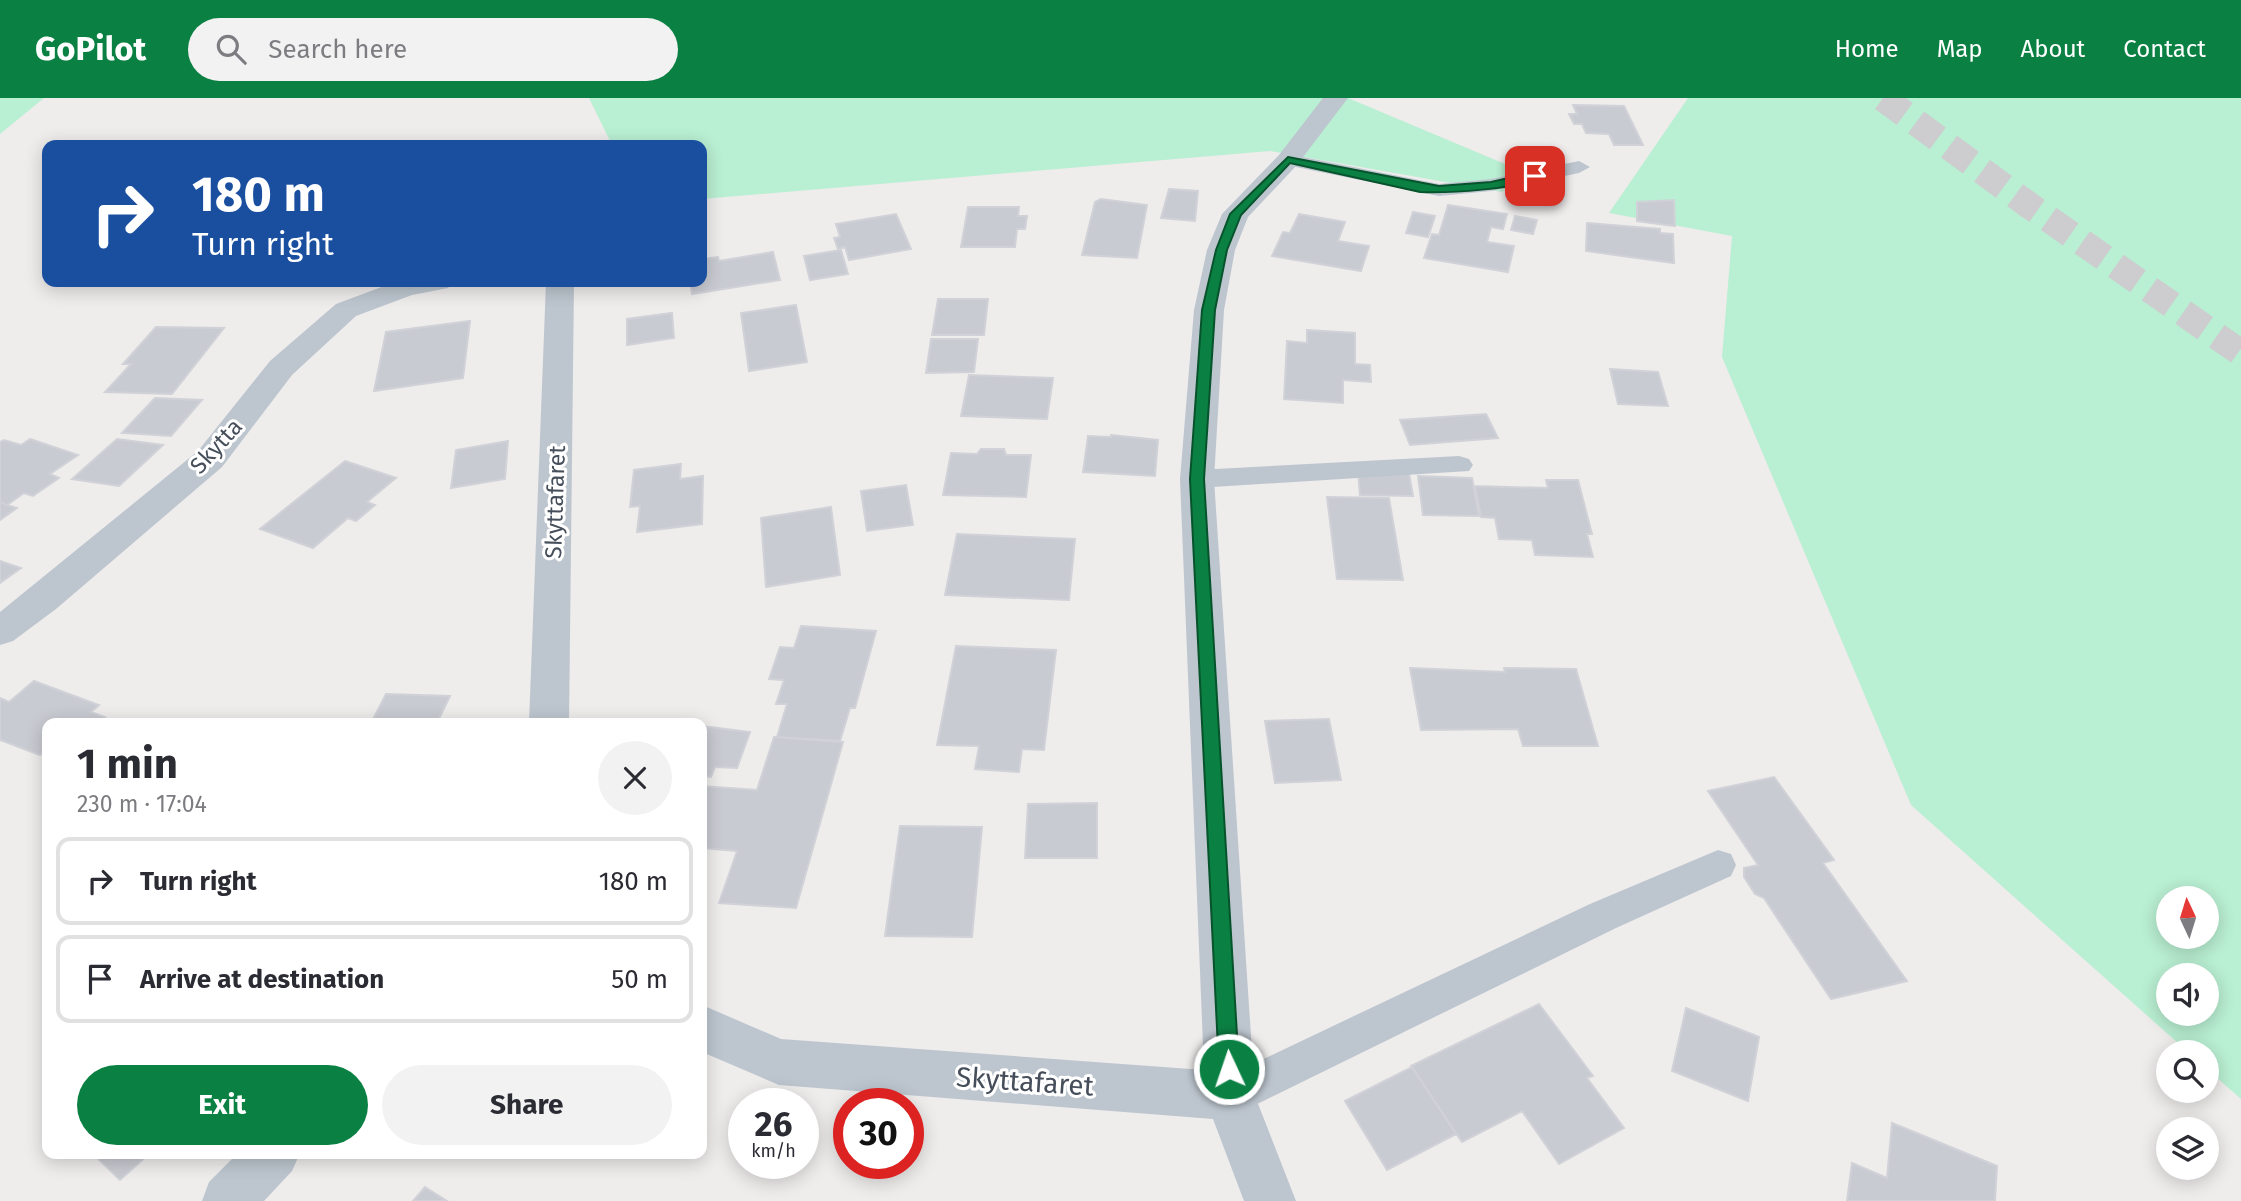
<!DOCTYPE html>
<html lang="en">
<head>
<meta charset="utf-8">
<style>
	body { margin:0; font-family:"Fira Sans",sans-serif; background:#f2f2f3; color:#2b2b33; height:100vh; display:flex; flex-direction:column; font-size:26px; white-space:nowrap }
	* { box-sizing:border-box; margin:0 }
	p { font-size:23px; color:#7c7c81 }
	.icon { flex:none; width:38px; height:38px; fill:none; stroke:currentColor; stroke-width:2; stroke-linecap:round; stroke-linejoin:round }
	.map { position:relative; flex:1; overflow:hidden }
	.drawer { position:absolute; left:42px; top:620px; width:665px; height:441px; display:flex; flex-direction:column; background:#fff; border-radius:14px; box-shadow:0 4px 18px #0003 }
	.drawer>* { flex:none }
	.guide { position:absolute; left:42px; top:42px; width:665px; height:147px; border-radius:14px; box-shadow:0 4px 18px #0003; background:#1a4fa0; color:#fff; overflow:hidden }
	.needle { width:46px; rotate:356deg }
	.controls { position:absolute; left:2156px; top:788px; display:grid; gap:14px }
	.controls a { display:grid; place-items:center; width:63px; height:63px; border-radius:50%; background:#fff; box-shadow:0 4px 18px #0003; font-size:35px }
	.speed { position:absolute; left:728px; top:990px; display:flex; gap:14px; font-size:35px; font-weight:700; text-align:center }
	.speed>* { display:grid; place-content:center; width:91px; height:91px; border-radius:50%; background:#fff; box-shadow:0 4px 18px #0003; line-height:1 }
	.speed small { font-size:18px; font-weight:400 }
	.speed .limit { border:10px solid #d22; background:#fff; color:#111 }
	.pin { position:absolute; display:grid; place-items:center; width:60px; height:60px; color:#fff; margin:-30px; border-radius:14px; box-shadow:0 4px 10px #0006 }
	.me { position:absolute; width:77px; margin:-38px; rotate:357deg; stroke-linejoin:round; filter:drop-shadow(0 0 5px #0008) }
	.turn { display:flex; align-items:center; gap:24px; height:147px; padding:0 35px; font-size:32px }
	.turn .icon { width:91px; height:91px; stroke-width:2.5 }
	.turn b { display:block; font-size:49px; line-height:60px }
	.round { display:grid; place-items:center; flex:none; width:74px; height:74px; border-radius:37px; background:#f2f2f3 }
	.head { display:flex; align-items:center; justify-content:space-between; height:119px; padding:0 35px }
	h1 { font-size:42px; font-weight:700; line-height:52px }
	.cta { display:flex; gap:14px; margin-top:auto; padding:14px 35px }
	.cta a { flex:1; height:80px; border-radius:42px; background:#0b8043; color:#fff; font-size:28px; font-weight:700; line-height:80px; text-align:center }
	.cta a+a { background:#f2f2f3; color:#2b2b33 }
	ul { padding:0; list-style:none }
	li { display:flex; align-items:center; gap:21px; height:88px; margin:0 14px 10px; padding:0 21px; border:4px solid #e1e1e2; border-radius:14px }
	li div { flex:1 }
	li b { display:block; font-size:26px }
	li em { font-style:normal }
	header { display:flex; align-items:center; gap:42px; box-sizing:border-box; height:98px; padding:0 35px; background:#0b8043; color:#fff }
	header strong { font-size:33px }
	nav { display:flex; gap:38px; margin-inline-start:auto; font-size:24px }
	.search { width:490px; height:63px; background:#f2f2f3; display:flex; align-items:center; gap:18px; box-sizing:border-box; padding:0 24px; border-radius:38px; color:#7c7c81; font-size:26px }
	.map>svg:first-child { display:block }
</style>
</head>
<body>
<header>
<strong>GoPilot</strong>
<div class="search"><svg class="icon" aria-label="search" viewBox="0 0 24 24"><circle cx="10" cy="10" r="6"/><path d="M15 15l6 6"/></svg>Search here</div>
<nav><a>Home</a><a>Map</a><a>About</a><a>Contact</a></nav>
</header>
<div class="map">
<svg width="2241" height="1103" viewBox="0 0 2241 1103">
	<rect width="100%" height="100%" fill="#efecec"/>
	<!-- green -->
	<path fill="#b9efd2" fill-rule="evenodd" d="M0,0H44L0,36Z
		M589,0H1348L1524,74L1502,94L1270,53L702,101V47H612Z
		M1688,0H2241V1001L2207,971V954H2188L1911,707L1722,259L1732,138L1609,115ZM2168,800H2207V838H2168ZM2168,877H2207V915H2168Z"/>
	<!-- building -->
	<path fill="#c9cbd2" stroke="#d0d2d8" stroke-width="2" d="M1573,7L1624,8L1643,47H1614L1609,36L1586,35L1582,26H1574L1569,16H1577Z
		M1169,91L1198,93L1195,123L1161,120Z
		M1101,101L1147,107L1137,160L1082,157L1095,104Z
		M1674,102L1675,128L1637,123V104Z
		M1448,107L1507,116L1503,131L1491,129L1487,144L1514,148L1508,174L1424,160L1432,136L1439,137Z
		M968,109H1019L1018,118H1027L1025,131H1017L1015,149H961Z
		M1413,114L1435,118L1428,139L1406,135Z
		M896,116L911,151L849,162L845,149L838,151L834,140L840,139L836,126Z
		M1299,116L1345,124L1338,143L1369,148L1361,173L1272,158L1283,134L1290,135Z
		M1515,118L1537,122L1533,136L1511,132Z
		M1587,125L1660,131V135L1673,136L1674,165L1586,153Z
		M841,152L848,176L810,182L804,158Z
		M773,154L780,182L692,196L690,184H702V161L718,159L719,163Z
		M938,201H988L984,237H932Z
		M796,207L807,264L749,273L741,215Z
		M672,215L674,240L627,247V221Z
		M470,223L463,280L374,293L386,234Z
		M156,229L224,230L172,296L105,294L131,266H123Z
		M1307,232L1355,235V266L1370,267L1371,284L1343,282V305L1284,301L1287,243L1307,245Z
		M931,241H978L974,274L926,275Z
		M1610,271L1658,274L1668,308L1618,306Z
		M969,277L1053,280L1047,321L961,318Z
		M155,300L202,302L171,338L122,335Z
		M1486,316L1498,340L1410,347L1400,322Z
		M1111,337L1158,342L1155,378L1083,374L1088,338L1111,339Z
		M30,341L78,357L50,376L59,380L33,398L24,395L7,407L0,404V344L4,342L21,347Z
		M117,341L163,347L119,388L72,381Z
		M508,343L505,381L451,390L456,352Z
		M981,351H1004L1006,357H1031L1026,399L943,397L951,355L977,356Z
		M345,363L396,380L367,404L375,407L356,423L348,420L313,450L260,431Z
		M681,366L680,381L703,378L702,426L637,434L640,408L630,409L634,372Z
		M1358,373L1409,375L1413,398L1360,397Z
		M1418,378L1472,380L1479,418L1423,417Z
		M1546,382H1578L1592,436H1587L1593,459L1535,457L1532,442L1499,441L1495,420L1481,419L1475,388L1548,390Z
		M906,387L913,427L867,433L861,393Z
		M1327,399L1389,400L1403,482L1337,481Z
		M0,404L7,407L17,410L0,422Z
		M831,409L840,477L766,489L761,420Z
		M957,436L1075,441L1069,502L945,497Z
		M0,463L21,470L0,485Z
		M801,528L876,533L855,610H850L840,643L777,639L787,606H776L784,582L769,581L780,549L794,550Z
		M956,548L1056,552L1044,652L1022,651L1019,674L975,671L979,648L937,647Z
		M1410,570L1505,574L1504,570L1576,571L1598,648H1523L1518,631L1421,632Z
		M34,583L99,607L91,614L105,619L98,625H47V651L40,657L0,642V600L9,604Z
		M386,596L450,598L437,625H371Z
		M1329,621L1341,682L1275,685L1265,623Z
		M702,628L750,634L737,670L715,669L711,679L702,678Z
		M774,639L843,644L796,810L719,805L737,753L702,750V688L757,692Z
		M1774,679L1834,762L1823,765L1907,883L1831,901L1764,800L1755,796L1744,779V770L1758,767L1708,693Z
		M1097,705V760H1025L1028,706Z
		M900,728L982,729L972,839L885,838Z
		M1539,906L1593,978L1587,980L1624,1030L1559,1066L1522,1013L1462,1044L1411,968Z
		M1686,910L1759,939L1748,1003L1672,973Z
		M1412,969L1456,1036L1387,1072L1345,1003Z
		M1892,1025L1997,1068L1995,1103H1847L1852,1065L1887,1080Z
		M92,1055H150L120,1082Z
		M425,1089L447,1103H413Z"/>
	<g fill="none" stroke-linecap="round" stroke-linejoin="round">
		<!-- highway-tunnel -->
		<path stroke="#cdcccf" stroke-width="27" stroke-dasharray="27 14" stroke-linecap="butt" d="M1883,0L2030,108L2241,255"/>
		<!-- lane -->
		<path fill="#bdc6cf" fill-rule="evenodd" d="M1288,56L1439,86L1491,81L1579,63L1590,69L1579,75L1491,93L1439,98L1281,66L1277,62L1281,58Z
			M1459,358L1469,361L1473,367L1469,373L1197,390L1187,387L1183,381L1187,375L1197,372Z
			M1718,752L1731,756L1736,767L1731,778L1616,830L1245,1012L1230,1018L1215,1012L1209,998L1215,984L1590,806Z"/>
		<!-- street -->
		<path fill="#bdc6cf" fill-rule="evenodd" d="M1323,0H1348L1297,67L1248,119L1235,152L1224,212L1214,381L1255,998L1296,1103H1244L1213,1021L779,987L702,954V907L781,941L1204,972L1180,381L1194,212L1207,152L1222,116L1279,57Z
			M395,184H452L448,190L412,197L356,218L292,277L222,369L56,511L13,543L0,547V514L198,353L270,263L336,206Z
			M546,184H574L569,625H529Z
			M238,1055H300L292,1073L264,1103H202L209,1084Z"/>
	</g>
	<!-- route -->
	<path fill="#0b8043" stroke="#07532c" stroke-width="2" d="M1288,59L1439,88L1491,84L1535,74L1540,78C1520,92 1446,95 1420,94L1290,65L1241,117L1227,152L1215,212L1204,381L1239,971L1236,978L1229,981L1222,978L1219,971L1190,381L1202,212L1216,152L1230,116Z"/>
	<g text-anchor="middle" stroke-width="6" stroke-linejoin="round" paint-order="stroke">
		<!-- street labels -->
		<g font-size="23" fill="#454e5a" stroke="#fff">
			<text transform="translate(216 348) rotate(-48)" y="8">Skytta</text>
			<text transform="translate(555 404) rotate(-88)" y="8">Skyttafaret</text>
		</g>
		<!-- near-street labels -->
		<g font-size="28" fill="#454e5a" stroke="#fff">
			<text transform="translate(1025 983) rotate(4)" y="10">Skyttafaret</text>
		</g>
	</g>
</svg>
<div class="controls">
<a><svg class="needle" viewBox="-14 -14 28 28"><path d="M0-13l5 13h-10z" fill="#e53935"/><path d="M0 13l5-13h-10z" fill="#7c7c81"/></svg></a>
<a><svg class="icon" aria-label="sound" viewBox="0 0 24 24"><path d="M4 9h4l5-4v14l-5-4H4zM17 9q2 3 0 6"/></svg></a>
<a><svg class="icon" aria-label="search" viewBox="0 0 24 24"><circle cx="10" cy="10" r="6"/><path d="M15 15l6 6"/></svg></a>
<a><svg class="icon" aria-label="layers" viewBox="0 0 24 24"><path d="M12 4l9 5-9 5-9-5zM3 14l9 5 9-5"/></svg></a>
</div>
<div class="speed"><div>26<small>km/h</small></div><div class="limit">30</div></div>
<div class="pin" style="left:1535px;top:78px;background:#d93025"><svg class="icon" aria-label="arrive" viewBox="0 0 24 24"><path d="M6 21V4h12l-3 4 3 4H6"/></svg></div>
<svg class="me" style="left:1229px;top:971px" viewBox="-20 -20 40 40"><circle r="17" fill="#0b8043" stroke="#fff" stroke-width="3"/><path d="M0-11L8 9 0 5-8 9z" fill="#fff"/></svg>
<div class="guide">
<div class="turn"><svg class="icon" aria-label="right" viewBox="0 0 24 24"><path d="M7 20v-9h11M14 6l5 5-5 5"/></svg><div><b>180 m</b>Turn right</div></div>
</div>
<section class="drawer">
<div class="head"><div><h1>1 min</h1><p>230 m · 17:04</p></div><a class="round"><svg class="icon" aria-label="close" viewBox="0 0 24 24"><path d="M6 6l12 12M18 6L6 18"/></svg></a></div>
<ul>
<li><svg class="icon" aria-label="right" viewBox="0 0 24 24"><path d="M7 20v-9h11M14 6l5 5-5 5"/></svg><div><b>Turn right</b></div><em>180 m</em></li>
<li><svg class="icon" aria-label="arrive" viewBox="0 0 24 24"><path d="M6 21V4h12l-3 4 3 4H6"/></svg><div><b>Arrive at destination</b></div><em>50 m</em></li>
</ul>
<div class="cta"><a>Exit</a><a>Share</a></div>
</section>
</div>
</body>
</html>
